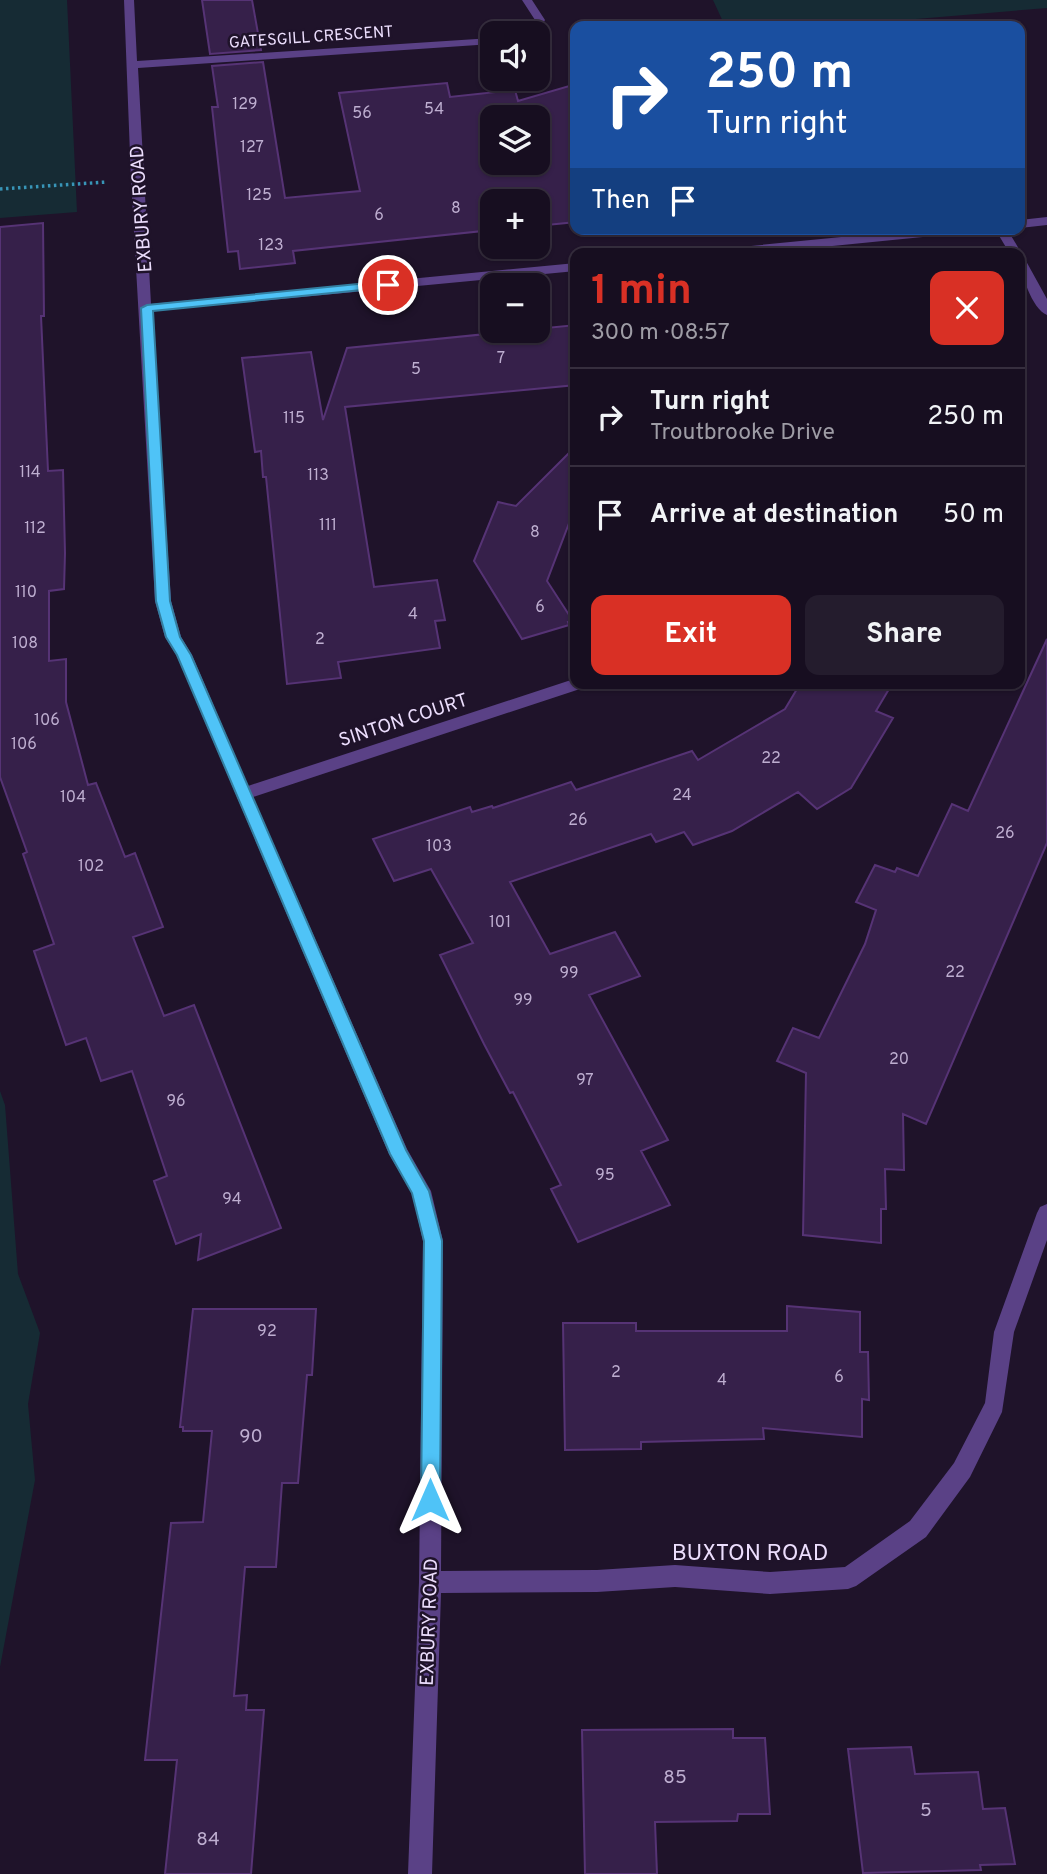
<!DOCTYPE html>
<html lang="en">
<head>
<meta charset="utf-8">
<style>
	body { margin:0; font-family:Overpass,sans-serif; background:#241c2d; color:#f1f3f6; height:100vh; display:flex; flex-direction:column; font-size:26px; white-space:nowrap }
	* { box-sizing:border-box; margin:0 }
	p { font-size:23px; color:#9e9ca5 }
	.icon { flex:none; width:38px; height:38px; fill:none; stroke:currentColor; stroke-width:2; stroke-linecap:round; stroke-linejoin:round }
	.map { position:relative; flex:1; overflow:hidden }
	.drawer { position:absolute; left:570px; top:248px; width:455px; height:441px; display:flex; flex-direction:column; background:#170e20; border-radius:14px; box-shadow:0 2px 5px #0004,0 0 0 2px #362e3e }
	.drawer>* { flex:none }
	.guide { position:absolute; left:570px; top:21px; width:455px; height:214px; border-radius:14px; box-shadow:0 2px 5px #0004,0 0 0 2px #362e3e; background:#1a4fa0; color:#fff; overflow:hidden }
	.tools { position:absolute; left:480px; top:21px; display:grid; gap:14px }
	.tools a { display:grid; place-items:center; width:70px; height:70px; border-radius:14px; background:#170e20; box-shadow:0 2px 5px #0004,0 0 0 2px #362e3e; font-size:35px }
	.pin { position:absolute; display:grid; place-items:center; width:60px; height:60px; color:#fff; margin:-30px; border:4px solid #fff; border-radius:50%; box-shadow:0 2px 7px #0007 }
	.me { position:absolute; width:77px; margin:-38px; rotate:0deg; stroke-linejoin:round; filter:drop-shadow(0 0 5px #0008) }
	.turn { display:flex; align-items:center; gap:24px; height:147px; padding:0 21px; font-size:32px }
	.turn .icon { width:91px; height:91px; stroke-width:2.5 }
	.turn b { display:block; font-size:49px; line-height:60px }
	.then { display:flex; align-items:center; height:66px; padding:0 21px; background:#0003; gap:14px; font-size:26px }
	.round { display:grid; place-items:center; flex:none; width:74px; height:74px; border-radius:14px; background:#241c2d }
	.summary { display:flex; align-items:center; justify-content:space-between; height:119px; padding:0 21px }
	h1 { font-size:42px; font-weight:700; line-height:52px; color:#d93025 }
	.button { display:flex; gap:14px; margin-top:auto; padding:14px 21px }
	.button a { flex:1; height:80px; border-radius:14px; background:#d93025; color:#fff; font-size:28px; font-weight:700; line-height:80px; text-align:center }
	.button a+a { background:#241c2d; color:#f1f3f6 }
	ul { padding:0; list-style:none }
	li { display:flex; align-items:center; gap:21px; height:98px; padding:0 21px; border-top:2px solid #362e3e }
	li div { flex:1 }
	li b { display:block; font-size:26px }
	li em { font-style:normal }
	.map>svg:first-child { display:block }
</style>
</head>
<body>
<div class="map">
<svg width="1047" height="1874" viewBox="0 0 1047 1874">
	<rect width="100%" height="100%" fill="#1f132a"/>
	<!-- green -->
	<path fill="#162b34" d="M0,0H67L77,212L0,218Z
		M713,0H1047V8L832,26H725Z
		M0,1091L5,1105L18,1274L40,1333L28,1404L35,1480L0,1667Z"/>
	<!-- building -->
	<path fill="#36204a" stroke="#563375" stroke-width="2" fill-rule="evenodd" d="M202,0H252L261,50L210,54Z
		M263,62L285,198L360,191L339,93L447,83L450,97L515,90L518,101L576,84V222L537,226V201H492V230L293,251L295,263L240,269L238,251L228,252L212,107H218L212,66ZM492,117H537V163H492Z
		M43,223L44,316H41L48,471L63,470L65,553L64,589L49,591V661L66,659V702L88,785L96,783L125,857L135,853L163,927L133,937L164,1016L194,1005L281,1228L198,1260L201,1234L176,1244L154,1181L167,1176L132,1071L101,1081L86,1038L66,1045L34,951L54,944L23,854L27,852L0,777V227Z
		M576,325V385L345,407L374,587L437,580L445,620L435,621L440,648L338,662L341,678L287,684L266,477H263L261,451L255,452L242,358L311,352L323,420L347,348Z
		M576,446V505L547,581L573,621L568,622L569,625L522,639L474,561L498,502L516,506Z
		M1047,639V843L926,1124L903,1114L904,1170L885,1169L886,1209H881V1243L803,1235L806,1073L777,1061L793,1028L819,1038L865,944L876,910L856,902L875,865L895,872L897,868L918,876L952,804L968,811Z
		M800,684H892L876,711L893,718L851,788L817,809L798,792L732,831L693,845L684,832L656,842L651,834L510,882L550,954L615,932L640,976L589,995L668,1140L641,1151L670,1205L578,1242L551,1189L561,1185L513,1092L510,1093L484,1044L440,955L473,943L431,869L394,881L373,839L470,807L472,812L492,806L493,808L571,782L576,790L692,751L698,760L785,709Z
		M787,1306L860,1312V1352H868L869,1400L862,1399V1437L763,1428L764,1439L641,1442V1449L565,1450L563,1323H636V1331H787Z
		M193,1309H316L312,1375H307L298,1483H282L276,1567H245L234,1696L247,1695L246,1710H264L251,1874H165L177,1760H145L171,1523L203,1522L212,1431H183V1427H180Z
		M733,1729V1738H765L770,1814H738L737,1821L655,1822L657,1874H585L582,1730Z
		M911,1747L915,1774L978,1772L983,1809L1005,1808L1015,1864L980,1865L981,1870L863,1873L848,1749Z"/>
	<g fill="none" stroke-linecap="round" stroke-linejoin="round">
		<!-- path -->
		<path stroke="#3895b7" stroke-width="3.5" stroke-dasharray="2.5 3.5" stroke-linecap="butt" d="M0,189L107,182"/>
		<!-- minor -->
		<path fill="#5a4186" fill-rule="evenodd" d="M124,0H134L137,61L492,38V44L138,68L151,304L576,263V271L152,311L171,601L181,637L192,655L248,786L571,680L576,679V684H585L583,688L253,797L407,1149L431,1191L443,1241L441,1571L597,1570L675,1565L770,1572L845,1567L910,1521L954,1463L985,1403L994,1332L1037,1213L1040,1207L1047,1204V1240L1014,1332L1002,1412L970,1477L926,1537L856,1586L848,1589L770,1594L675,1587L597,1592L441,1593L432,1874H408L419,1582L423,1241L412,1193L389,1154L177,656L165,637L155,601L131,180Z
			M522,0H532L545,20L537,35L527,33L535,20Z
			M1047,217V225L1020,228V220Z
			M923,229H969L963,233L751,254H704L710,250Z
			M995,229H1007L1022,254L1020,257V254H1010Z
			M1020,257L1026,261L1047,299V315C1032,309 1020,273 1020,257Z"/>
	</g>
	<!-- route -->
	<path fill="#4fc3f7" stroke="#337fa1" stroke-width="2" d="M388,281L392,282V287L153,311L170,601L180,637L191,655L406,1150L429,1191L442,1241L440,1500L437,1507L430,1510L424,1507L421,1500L424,1241L412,1193L390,1154L177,655L166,637L156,601L141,308L147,305Z"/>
	<g text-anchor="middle" stroke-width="5" stroke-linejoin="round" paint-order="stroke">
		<!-- far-street labels -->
		<g font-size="16" fill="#ecdefd" stroke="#1f132a">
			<text transform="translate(311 36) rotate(-4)" y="6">GATESGILL CRESCENT</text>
		</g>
		<!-- number labels -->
		<g font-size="16" fill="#beaed0">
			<text x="245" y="109">129</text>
			<text x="434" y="114">54</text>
			<text x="362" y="118">56</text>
			<text x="252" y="152">127</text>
			<text x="259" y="200">125</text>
			<text x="456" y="213">8</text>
			<text x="379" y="220">6</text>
			<text x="271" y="250">123</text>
			<text x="501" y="363">7</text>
			<text x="416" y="374">5</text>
			<text x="294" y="423">115</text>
			<text x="30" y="477">114</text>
			<text x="318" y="480">113</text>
			<text x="328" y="530">111</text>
			<text x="35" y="533">112</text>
			<text x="535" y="537">8</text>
			<text x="26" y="597">110</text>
			<text x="540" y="612">6</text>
			<text x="413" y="619">4</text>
			<text x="320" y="644">2</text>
			<text x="25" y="648">108</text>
			<text x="47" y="725">106</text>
			<text x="24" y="749">106</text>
			<text x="771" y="763">22</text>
			<text x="682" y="800">24</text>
			<text x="73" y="802">104</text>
			<text x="578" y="825">26</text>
			<text x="1005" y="838">26</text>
			<text x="439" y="851">103</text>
			<text x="91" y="871">102</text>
			<text x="500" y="927">101</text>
			<text x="955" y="977">22</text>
			<text x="569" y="978">99</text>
			<text x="523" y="1005">99</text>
			<text x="899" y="1064">20</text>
			<text x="585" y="1085">97</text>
			<text x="176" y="1106">96</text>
			<text x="605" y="1180">95</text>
			<text x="232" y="1204">94</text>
			<text x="267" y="1336">92</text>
			<text x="616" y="1377">2</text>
			<text x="839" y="1382">6</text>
			<text x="722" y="1385">4</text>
		</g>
		<!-- street labels -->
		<g font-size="19" fill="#ecdefd" stroke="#1f132a">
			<text transform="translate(140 209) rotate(-94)" y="7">EXBURY ROAD</text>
			<text transform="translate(403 719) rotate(-18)" y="7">SINTON COURT</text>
			<text transform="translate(428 1622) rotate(-88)" y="7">EXBURY ROAD</text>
		</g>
		<!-- near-number labels -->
		<g font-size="19" fill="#beaed0">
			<text x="251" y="1442">90</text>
			<text x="675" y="1783">85</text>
			<text x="926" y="1816">5</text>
			<text x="208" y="1845">84</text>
		</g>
		<!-- near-street labels -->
		<g font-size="23" fill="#ecdefd" stroke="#1f132a">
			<text x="750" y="1560">BUXTON ROAD</text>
		</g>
	</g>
</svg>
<div class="tools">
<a><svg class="icon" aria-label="sound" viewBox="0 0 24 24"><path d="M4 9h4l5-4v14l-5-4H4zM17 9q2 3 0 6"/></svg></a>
<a><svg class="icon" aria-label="layers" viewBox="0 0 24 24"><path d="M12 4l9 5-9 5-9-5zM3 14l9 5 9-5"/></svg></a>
<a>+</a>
<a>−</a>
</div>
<div class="pin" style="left:388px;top:285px;background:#d93025"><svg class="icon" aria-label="arrive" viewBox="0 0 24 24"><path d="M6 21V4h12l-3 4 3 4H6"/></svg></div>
<svg class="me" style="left:430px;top:1500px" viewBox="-20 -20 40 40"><path d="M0-17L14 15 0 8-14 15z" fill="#4fc3f7" stroke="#fff" stroke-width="4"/></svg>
<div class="guide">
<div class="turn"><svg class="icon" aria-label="right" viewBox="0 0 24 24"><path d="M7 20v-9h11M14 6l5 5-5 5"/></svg><div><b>250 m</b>Turn right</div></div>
<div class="then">Then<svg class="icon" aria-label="arrive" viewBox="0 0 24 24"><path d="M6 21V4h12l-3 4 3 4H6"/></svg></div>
</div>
<section class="drawer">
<div class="summary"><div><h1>1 min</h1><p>300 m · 08:57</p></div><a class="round" style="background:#d93025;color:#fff"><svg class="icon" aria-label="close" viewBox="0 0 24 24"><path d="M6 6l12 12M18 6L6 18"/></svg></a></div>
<ul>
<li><svg class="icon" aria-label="right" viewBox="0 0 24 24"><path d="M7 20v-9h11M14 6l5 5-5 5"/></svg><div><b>Turn right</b><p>Troutbrooke Drive</p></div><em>250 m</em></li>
<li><svg class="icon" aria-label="arrive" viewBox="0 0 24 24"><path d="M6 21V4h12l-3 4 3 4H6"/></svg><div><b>Arrive at destination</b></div><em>50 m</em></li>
</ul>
<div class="button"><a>Exit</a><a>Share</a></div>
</section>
</div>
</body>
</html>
